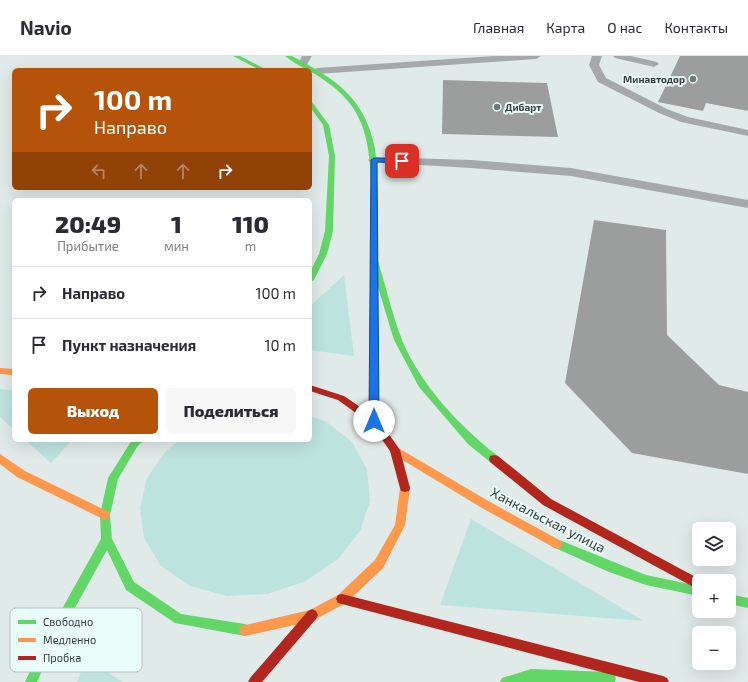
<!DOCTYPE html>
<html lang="ru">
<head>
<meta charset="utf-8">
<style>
	body { margin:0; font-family:"Exo 2",sans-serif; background:#f7f7f7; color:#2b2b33; height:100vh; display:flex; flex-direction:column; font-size:15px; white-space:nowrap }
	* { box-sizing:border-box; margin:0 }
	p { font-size:13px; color:#7c7c81 }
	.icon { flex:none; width:22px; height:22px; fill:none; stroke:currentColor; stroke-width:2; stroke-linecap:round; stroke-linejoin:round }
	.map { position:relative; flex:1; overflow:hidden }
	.drawer { position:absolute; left:12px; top:142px; width:300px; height:244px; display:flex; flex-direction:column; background:#fff; border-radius:6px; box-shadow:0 4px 16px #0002 }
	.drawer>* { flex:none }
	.guide { position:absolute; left:12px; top:12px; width:300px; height:122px; border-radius:6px; box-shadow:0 4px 16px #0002; background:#b45309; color:#fff; overflow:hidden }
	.controls { position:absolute; left:692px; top:466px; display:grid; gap:8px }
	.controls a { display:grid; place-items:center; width:44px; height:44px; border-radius:6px; background:#fff; box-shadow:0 4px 16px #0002; font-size:20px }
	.pin { position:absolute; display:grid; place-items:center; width:34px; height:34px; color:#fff; margin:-17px; border-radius:8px; box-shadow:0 2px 6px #0006 }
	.me { position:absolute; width:44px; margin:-22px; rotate:0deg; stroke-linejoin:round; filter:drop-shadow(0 0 3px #0008) }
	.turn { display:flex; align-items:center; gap:14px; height:84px; padding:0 16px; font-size:18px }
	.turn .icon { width:52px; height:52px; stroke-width:2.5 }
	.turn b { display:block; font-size:28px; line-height:34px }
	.lanes { display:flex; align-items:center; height:38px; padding:0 16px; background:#0003; justify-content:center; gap:20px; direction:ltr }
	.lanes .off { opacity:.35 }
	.eta { display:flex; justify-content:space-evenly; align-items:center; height:68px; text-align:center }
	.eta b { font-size:24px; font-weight:800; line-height:28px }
	.primary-button { display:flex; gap:8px; margin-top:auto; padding:8px 16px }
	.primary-button a { flex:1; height:46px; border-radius:6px; background:#b45309; color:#fff; font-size:16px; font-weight:800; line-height:46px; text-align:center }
	.primary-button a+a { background:#f7f7f7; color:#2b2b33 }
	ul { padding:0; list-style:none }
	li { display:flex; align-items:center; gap:12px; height:52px; padding:0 16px; border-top:1px solid #e1e1e2 }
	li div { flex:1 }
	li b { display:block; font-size:15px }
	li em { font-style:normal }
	header { display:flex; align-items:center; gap:24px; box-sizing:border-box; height:56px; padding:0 20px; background:#fff; border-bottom:1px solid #e1e1e2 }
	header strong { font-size:19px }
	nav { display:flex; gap:22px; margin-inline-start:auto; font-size:14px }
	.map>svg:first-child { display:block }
</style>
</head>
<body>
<header>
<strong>Navio</strong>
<nav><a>Главная</a><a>Карта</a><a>О нас</a><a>Контакты</a></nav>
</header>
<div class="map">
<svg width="748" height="626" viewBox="0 0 748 626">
	<rect width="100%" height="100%" fill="#e0eae8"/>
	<!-- green -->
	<path fill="#bde3df" d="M344,219L354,300L310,294V250Z
		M0,333L14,334V374L0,361Z
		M310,360L327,366L352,386L367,413L370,445L360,475L338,503L306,525L267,538L227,540L190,530L161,510L144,482L140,452L147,422L165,396L179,384H310Z
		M25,384H72L51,407Z
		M471,463L644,565L440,549Z
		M86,603L123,626H77Z"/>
	<!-- building -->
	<path fill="#9c9e9e" d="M680,0H748V55L706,47L703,55L658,46Z
		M443,24L547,27L558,81L442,78Z
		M594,164L666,174L667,279L719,329L748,336V418L632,397L565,327Z"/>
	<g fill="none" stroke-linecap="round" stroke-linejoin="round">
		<!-- lane -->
		<path fill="#a6a9a9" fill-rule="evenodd" d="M302,0H312L306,10L303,11L298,8Z
			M494,0H541L536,3L317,18L312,15L317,12Z
			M592,0H602L599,9L606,22L667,53L688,61L748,74V80L681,66L659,57L598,26L589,9Z
			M613,0H631L657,6L659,8L654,11L615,2Z
			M374,101L471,104L571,112L748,144V152L571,120L471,112L370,106L368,104L370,102Z"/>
		<!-- fast -->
		<path fill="#63d668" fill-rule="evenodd" d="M233,0H240L267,14H260Z
			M285,0H292C335,23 365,41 375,93C376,102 379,117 376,126L374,127L371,125C369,81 363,50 324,24C312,15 297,10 285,0Z
			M310,45L312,46L329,69L335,100L333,175L327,198L314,224L310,226V216L319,198L325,175L329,100L323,69L310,51Z
			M371,203H374L378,205C386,231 392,258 402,284C420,328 460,371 498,400L499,403L498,406L494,407L490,406L468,388L419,331L394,284L370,205Z
			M132,384H144L137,391L118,423L110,459L112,483L134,526L181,558L245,568L249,570L251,574L249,578L245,580L175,567L126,534L107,494L51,595L37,626H25L43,587L101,483L100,459L108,422Z
			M557,483L646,519L694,529L698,530L699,536L694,539L646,529L609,516L553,491L551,488L553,485Z
			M729,538L748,542V552L729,548Z
			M531,613L610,616L614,618L616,622L615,626H500L502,622Z"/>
		<!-- slow -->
		<path fill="#ff974d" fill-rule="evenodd" d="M0,312L14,313V319L0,318Z
			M395,390L490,446L561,485L563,488L561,491L557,493L553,491L482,452L391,397L390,394L391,391Z
			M0,398L25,415L109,456L110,459L109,462L105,464L101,462L17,421L0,408Z
			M405,428L409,429L410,432L405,469L383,512L346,547L312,565L245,580L241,578L239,574L241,570L310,554L338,539L375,504L395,469L400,432L401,429Z"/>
		<!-- jam -->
		<path fill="#b3261e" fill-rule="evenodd" d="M374,123L377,125L379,364L400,394L410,432L409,435L405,436L401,435L400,432L390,395L371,368L338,344L310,335V329L344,340L369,357L371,125Z
			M494,399L498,400L551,443L703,525H699V534L543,449L490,406L489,403L490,400Z
			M342,538L663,620L667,622L669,626H639L342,548L338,547L336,543L338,539Z
			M312,553L316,555L318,559L316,563L262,626H248L250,622L308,555Z"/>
	</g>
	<!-- route -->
	<path fill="#1a73e8" stroke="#114b97" d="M374,102L402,103L405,105L402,107L377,106L379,365L378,367H371L369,365L371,104Z"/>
	<!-- markers -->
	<g fill="#727a79" stroke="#e9fcf9" stroke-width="1.5">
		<circle cx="693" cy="23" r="4"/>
		<circle cx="497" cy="51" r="4"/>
	</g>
	<g text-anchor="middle" stroke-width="4" stroke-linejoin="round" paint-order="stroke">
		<!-- far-poi labels -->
		<g font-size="10" font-weight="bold" fill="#373e3d" stroke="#e9fcf9" text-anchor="end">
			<text x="685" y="27">Минавтодор</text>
			<text x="505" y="55" text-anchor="start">Дибарт</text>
		</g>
		<!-- near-street labels -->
		<g font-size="14" fill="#373e3d" stroke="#e9fcf9">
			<text transform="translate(548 464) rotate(27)" y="5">Ханкальская улица</text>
		</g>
	</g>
	<!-- legend -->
	<rect x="10" y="552" width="132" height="64" rx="6" fill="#e9fcf9" stroke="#b4c3c1" stroke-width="1"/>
	<rect x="18" y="564" width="18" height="4" fill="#63d668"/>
	<rect x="18" y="582" width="18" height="4" fill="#ff974d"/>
	<rect x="18" y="600" width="18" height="4" fill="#b3261e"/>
	<g font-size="11" fill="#373e3d">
		<text x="43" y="570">Свободно</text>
		<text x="43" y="588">Медленно</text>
		<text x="43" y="606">Пробка</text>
	</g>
</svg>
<div class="controls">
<a><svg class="icon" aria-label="layers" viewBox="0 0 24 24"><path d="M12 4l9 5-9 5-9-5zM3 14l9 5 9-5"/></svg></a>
<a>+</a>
<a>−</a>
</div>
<div class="pin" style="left:402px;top:105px;background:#d93025"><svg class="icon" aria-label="arrive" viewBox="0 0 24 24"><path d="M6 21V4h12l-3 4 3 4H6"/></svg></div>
<svg class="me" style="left:374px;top:365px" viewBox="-20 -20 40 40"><circle r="19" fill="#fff"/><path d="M0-13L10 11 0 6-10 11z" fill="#1a73e8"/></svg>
<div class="guide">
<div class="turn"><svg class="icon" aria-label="right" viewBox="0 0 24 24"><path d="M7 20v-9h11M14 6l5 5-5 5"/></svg><div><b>100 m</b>Направо</div></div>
<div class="lanes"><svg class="icon off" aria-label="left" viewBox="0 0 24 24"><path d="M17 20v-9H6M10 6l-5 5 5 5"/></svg><svg class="icon off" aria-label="ahead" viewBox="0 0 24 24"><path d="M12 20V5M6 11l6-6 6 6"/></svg><svg class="icon off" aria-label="ahead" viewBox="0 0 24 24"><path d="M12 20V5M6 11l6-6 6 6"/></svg><svg class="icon" aria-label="right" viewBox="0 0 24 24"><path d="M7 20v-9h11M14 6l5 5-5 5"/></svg></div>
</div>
<section class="drawer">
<div class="eta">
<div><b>20:49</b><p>Прибытие</p></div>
<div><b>1</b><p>мин</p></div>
<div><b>110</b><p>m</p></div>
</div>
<ul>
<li><svg class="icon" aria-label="right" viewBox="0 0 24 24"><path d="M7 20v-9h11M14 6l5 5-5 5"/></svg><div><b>Направо</b></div><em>100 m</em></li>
<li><svg class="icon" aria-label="arrive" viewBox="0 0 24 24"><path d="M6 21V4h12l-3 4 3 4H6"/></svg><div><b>Пункт назначения</b></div><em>10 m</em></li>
</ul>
<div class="primary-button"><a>Выход</a><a>Поделиться</a></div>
</section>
</div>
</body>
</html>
